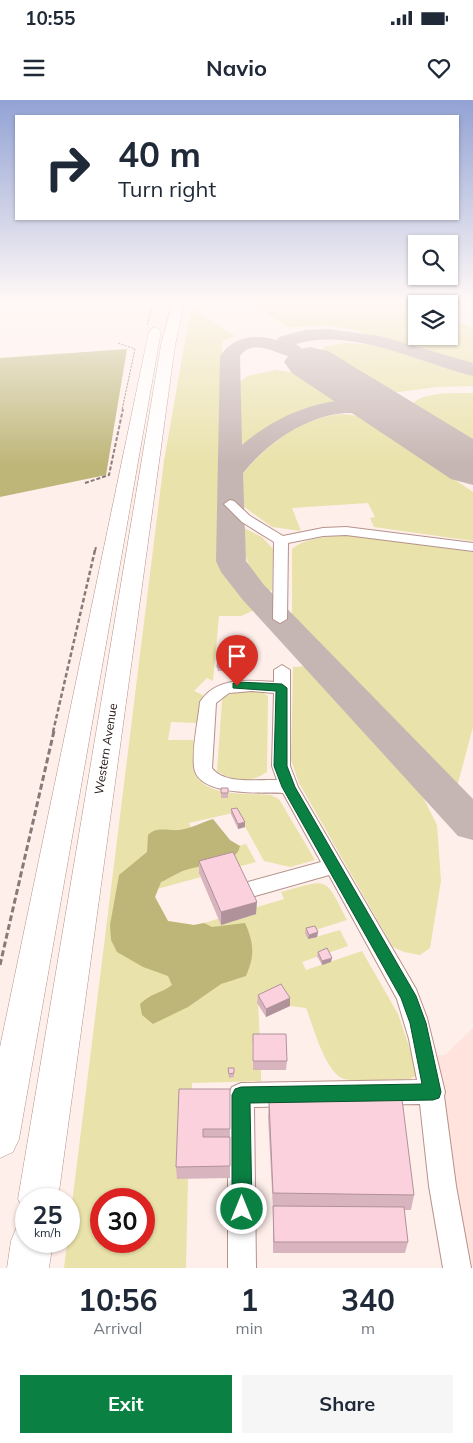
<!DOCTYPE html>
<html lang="en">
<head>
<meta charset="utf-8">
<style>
	body { margin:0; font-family:Mulish,sans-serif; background:#f6f6f7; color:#1f2937; height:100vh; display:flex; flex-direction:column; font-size:19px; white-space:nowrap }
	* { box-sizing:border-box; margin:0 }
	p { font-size:16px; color:#747a83 }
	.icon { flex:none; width:28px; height:28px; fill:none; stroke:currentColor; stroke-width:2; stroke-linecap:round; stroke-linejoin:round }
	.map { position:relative; height:1168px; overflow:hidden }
	.drawer { display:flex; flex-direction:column; background:#fff; flex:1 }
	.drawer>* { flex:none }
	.top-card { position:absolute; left:15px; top:15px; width:444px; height:105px; border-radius:0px; box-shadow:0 1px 4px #0004; background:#fff; color:#1f2937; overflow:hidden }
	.controls { position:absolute; left:408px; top:135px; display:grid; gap:10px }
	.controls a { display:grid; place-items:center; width:50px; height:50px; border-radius:0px; background:#fff; box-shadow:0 1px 4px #0004; font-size:25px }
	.speed { position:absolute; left:15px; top:1088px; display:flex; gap:10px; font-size:25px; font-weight:700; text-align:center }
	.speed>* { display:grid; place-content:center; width:65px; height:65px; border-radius:50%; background:#fff; box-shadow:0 1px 4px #0004; line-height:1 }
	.speed small { font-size:12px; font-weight:400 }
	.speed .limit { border:8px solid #d22; background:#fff; color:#111 }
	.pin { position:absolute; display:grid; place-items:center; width:42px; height:42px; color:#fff; margin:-51px -21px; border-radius:50% 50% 50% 0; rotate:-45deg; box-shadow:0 0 5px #0007 }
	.pin .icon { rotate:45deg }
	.me { position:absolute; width:55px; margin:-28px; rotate:0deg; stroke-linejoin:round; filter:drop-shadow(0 0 4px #0008) }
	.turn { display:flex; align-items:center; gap:18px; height:105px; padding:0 20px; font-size:22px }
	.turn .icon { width:65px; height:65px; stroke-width:2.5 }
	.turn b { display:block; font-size:35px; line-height:42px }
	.eta { display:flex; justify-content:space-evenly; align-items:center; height:85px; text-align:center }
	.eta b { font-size:30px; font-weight:700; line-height:35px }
	.action { display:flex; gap:10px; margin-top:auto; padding:10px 20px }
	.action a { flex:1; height:58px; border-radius:0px; background:#0b8043; color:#fff; font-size:20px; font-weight:700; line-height:58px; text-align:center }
	.action a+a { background:#f6f6f7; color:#1f2937 }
	.status { display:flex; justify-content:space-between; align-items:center; height:35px; padding:0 25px; background:#fff; direction:ltr }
	.status svg { height:14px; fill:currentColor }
	header { display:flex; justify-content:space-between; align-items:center; height:65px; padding:0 20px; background:#fff; font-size:22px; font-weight:700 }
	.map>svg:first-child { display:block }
</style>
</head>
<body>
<div class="status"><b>10:55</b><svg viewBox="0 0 49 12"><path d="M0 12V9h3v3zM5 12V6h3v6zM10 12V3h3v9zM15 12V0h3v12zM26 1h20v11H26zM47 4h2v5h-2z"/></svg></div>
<header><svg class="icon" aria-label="menu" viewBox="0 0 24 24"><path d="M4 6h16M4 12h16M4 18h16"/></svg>Navio<svg class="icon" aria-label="heart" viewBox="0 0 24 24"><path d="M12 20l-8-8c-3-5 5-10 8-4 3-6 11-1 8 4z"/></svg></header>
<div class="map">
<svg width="473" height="1168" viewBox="0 0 473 1168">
	<rect width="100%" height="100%" fill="#ffefeb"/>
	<!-- built -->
	<path fill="#ffe3dc" d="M473,928V1168L425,956L445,955Z"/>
	<!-- green -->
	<path fill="#e9e2aa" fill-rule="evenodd" d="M252,201H415L421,204H416V236H449V217L473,228V266L358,231L329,226L287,227L252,204Z
		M191,207L235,236L222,241L219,457C224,478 241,493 257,509L241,516H219L213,581L207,578L194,591L203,595L198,623L171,622L168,640H196C195,649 191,664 194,671C203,698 248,693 271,695L279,699L315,760L290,767L264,761L237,712L189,723L202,755L246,744L256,762L157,789L155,797L168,821L194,825L204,823L284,799L281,792C329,779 324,775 347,820L306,833L309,839L340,830L348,846L302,862L306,870L362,851L398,914L411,952L418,964L419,974L410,979C397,979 354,982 344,979C325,973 313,925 306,908L290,906L281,893L258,903L260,943H252L253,969L261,970V981L192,983V1001L177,1079H188L186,1168H64L164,361ZM101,1099H144V1141H101Z
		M346,243L379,245L473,274V286L437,287L391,293L322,250L326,246Z
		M276,270L296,273L339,302L285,318L241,346L240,282L248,276Z
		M473,293V344L412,305C420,291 458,293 473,293Z
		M342,314L360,316L473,392V441L374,427L370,418L375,417L368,403L292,408L301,431L272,427L243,406V373C269,343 301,318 342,314Z
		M242,427L262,437L273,449L272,490L268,492C247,468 244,458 242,427Z
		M351,435L473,452V627L457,687L292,516V449C306,437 332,436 351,435Z
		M308,566L420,691L437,725L441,781L430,848L420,855L404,852L393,847L299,683L291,660L293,567Z
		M245,590L262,592L268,596L267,672C249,684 235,682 217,671L222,601L224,596Z"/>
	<!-- forest -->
	<path fill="#beb679" d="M127,249L106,375L0,397V258Z
		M213,719L230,740L240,746C236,766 204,764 189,769C180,771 170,778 161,782L155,797L168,821L194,825L204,823L212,827L245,823C254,843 255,856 246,876L221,884L188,907L153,924L142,915L140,904C151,893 160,894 172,885L168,876L143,867L117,852L111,840L110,825L119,775L147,752L148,735C157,726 167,731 179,730C190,729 203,722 213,719Z"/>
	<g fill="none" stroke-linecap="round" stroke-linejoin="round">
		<!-- taxiway -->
		<path fill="#c6b6b3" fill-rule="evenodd" d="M328,229L380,236L473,263V276C419,263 353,227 296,244L309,254L306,258C286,263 256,233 240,256L242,345C275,316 321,297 364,300C375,301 385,305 395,307L398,312L395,317C379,321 362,312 345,313C306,316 267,343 243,373L246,461L264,485L473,699V740L458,736L242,499L221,472L216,461L220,256C234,236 254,234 277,240L279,237L305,230Z"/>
		<!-- runway -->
		<path fill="#c6b6b3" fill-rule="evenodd" d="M310,247L328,251L473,339V385L451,379L292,273L284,262L292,251Z"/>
		<defs>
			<path id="minor" d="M230,400L234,401L250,416L283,436L323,428L346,427L473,443V451L346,435L323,436L288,443L287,519L280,523L273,519L274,442L242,422L224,404Z
				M282,565L290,570V666L298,687L416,889L427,918L445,992L444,996L456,1086L471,1168H443L429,1086L420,1004L254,1007L256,1168H228V995L232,987L241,983L417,980L409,939L397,899L329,775L255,796L248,794L245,788L248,782L321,762L283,693C262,692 197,697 194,667C192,646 198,623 200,602C216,577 247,580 274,582V570ZM252,591L274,593L272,666L277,680C259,679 224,685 212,668L216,603L229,593Z"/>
			<path id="highway" d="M173,201H185L175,245L58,1099H26V1114L18,1099L161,245Z
				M155,227L161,231L19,1039L13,1052L0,1058V947L149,231Z
				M26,1123V1141H53L49,1168H7L11,1141L17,1126Z"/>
		</defs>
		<!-- minor casing -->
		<use href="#minor" stroke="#b5928a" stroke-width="2"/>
		<!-- highway casing -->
		<use href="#highway" stroke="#b5928a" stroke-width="1"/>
		<!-- path-far3 -->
		<path stroke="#887a77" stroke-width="1" stroke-dasharray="2.5 1" stroke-linecap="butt" d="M147,225L154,201
			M118,243L135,249L122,310"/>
		<!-- path-far2 -->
		<path stroke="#887a77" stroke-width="2" stroke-dasharray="4 2" stroke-linecap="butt" d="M85,383L109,375L123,309
			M95,451L96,447"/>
		<!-- path-far1 -->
		<path stroke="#887a77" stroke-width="2.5" stroke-dasharray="4.5 2.5" stroke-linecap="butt" d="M53,632L95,450"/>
		<!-- path -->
		<path stroke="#887a77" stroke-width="3" stroke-dasharray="6 3" stroke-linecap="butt" d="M0,865L54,631"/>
		<!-- minor -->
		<use href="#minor" fill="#fff" fill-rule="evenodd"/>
		<!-- highway -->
		<use href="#highway" fill="#fff" fill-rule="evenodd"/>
	</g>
	<!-- wall -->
	<path fill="#d8b4be" d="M225,551L224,571H218L217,567Z
		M227,552H234L233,572H226Z
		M252,560L251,572H244V568Z
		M221,688H228V698H221Z
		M231,709L245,722V727L238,729L231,714Z
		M199,761L256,814L221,825L199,773Z
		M306,828L318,832L317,837L308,839L305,833Z
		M318,852L331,862L322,865L317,856Z
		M258,895L290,898V906L266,917L257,903Z
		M253,934L287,961L286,970H253Z
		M228,968H234V977L229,978Z
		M230,989V1078L177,1079L176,1067Z
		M269,1001L414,1095L411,1110H404L408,1142L405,1153H273V1109L268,1017Z"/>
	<!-- shaded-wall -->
	<path fill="#b0929b" d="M245,722V727L238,729V724Z
		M257,802L256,814L221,825V812Z
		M318,832L317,837L308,839L309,835Z
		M332,858L331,862L322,865V861Z
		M290,898V906L266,917V909Z"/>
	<!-- building -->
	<path fill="#fbd1dd" stroke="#b0929b" d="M219,551H225L224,567H217Z
		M227,552H234L233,567H226Z
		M245,560H252L251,568H244Z
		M221,688H228V693H221Z
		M237,708L245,722L238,724L231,709Z
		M233,752L257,802L221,812L199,761Z
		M315,826L318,832L309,835L306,828Z
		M327,848L332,858L322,861L318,852Z
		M281,884L290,898L266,909L258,895Z
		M253,934H286L287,961H253Z
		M228,968H234V973L229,974Z
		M179,989H230V1029H203V1037H230V1066L176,1067Z
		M402,999L414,1095L273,1093L269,1001Z
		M273,1106L404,1107L408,1142H274Z"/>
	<!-- sky -->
	<linearGradient id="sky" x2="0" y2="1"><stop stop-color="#92a2d4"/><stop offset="0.55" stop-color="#fff8f6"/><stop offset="1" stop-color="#fff8f6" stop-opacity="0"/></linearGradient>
	<rect width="473" height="364" fill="url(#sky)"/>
	<!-- route -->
	<path fill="#0b8043" stroke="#07532c" d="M237,582L282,584L287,588V666L295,687L416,896L426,923L441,992L439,998L433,1000L250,1003L252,1109L249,1115L242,1118L235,1115L232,1109V995L235,989L241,987L422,984L410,923L401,898L282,687L274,666L276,591L233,588V583Z"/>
	<g text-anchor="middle" stroke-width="4.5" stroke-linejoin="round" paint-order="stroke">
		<!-- street labels -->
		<g font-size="12" fill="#190d0a" stroke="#fff">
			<text transform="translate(106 649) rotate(-81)" y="4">Western Avenue</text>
		</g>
	</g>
</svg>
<div class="controls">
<a><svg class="icon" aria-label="search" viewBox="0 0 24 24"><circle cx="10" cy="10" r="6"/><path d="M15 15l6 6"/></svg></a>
<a><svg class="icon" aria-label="layers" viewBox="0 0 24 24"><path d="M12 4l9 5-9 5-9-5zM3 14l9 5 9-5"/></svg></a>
</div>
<div class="speed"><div>25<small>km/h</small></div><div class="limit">30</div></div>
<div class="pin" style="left:237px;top:586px;background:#d93025"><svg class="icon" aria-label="arrive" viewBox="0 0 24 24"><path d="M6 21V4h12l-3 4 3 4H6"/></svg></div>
<svg class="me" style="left:242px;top:1109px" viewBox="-20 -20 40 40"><circle r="17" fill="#0b8043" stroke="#fff" stroke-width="3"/><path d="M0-11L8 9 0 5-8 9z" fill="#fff"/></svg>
<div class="top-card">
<div class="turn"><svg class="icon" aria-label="right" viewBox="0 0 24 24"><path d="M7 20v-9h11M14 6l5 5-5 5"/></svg><div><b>40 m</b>Turn right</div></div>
</div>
</div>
<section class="drawer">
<div class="eta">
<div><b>10:56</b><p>Arrival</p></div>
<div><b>1</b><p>min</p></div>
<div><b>340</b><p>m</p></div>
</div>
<div class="action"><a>Exit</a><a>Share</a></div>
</section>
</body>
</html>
